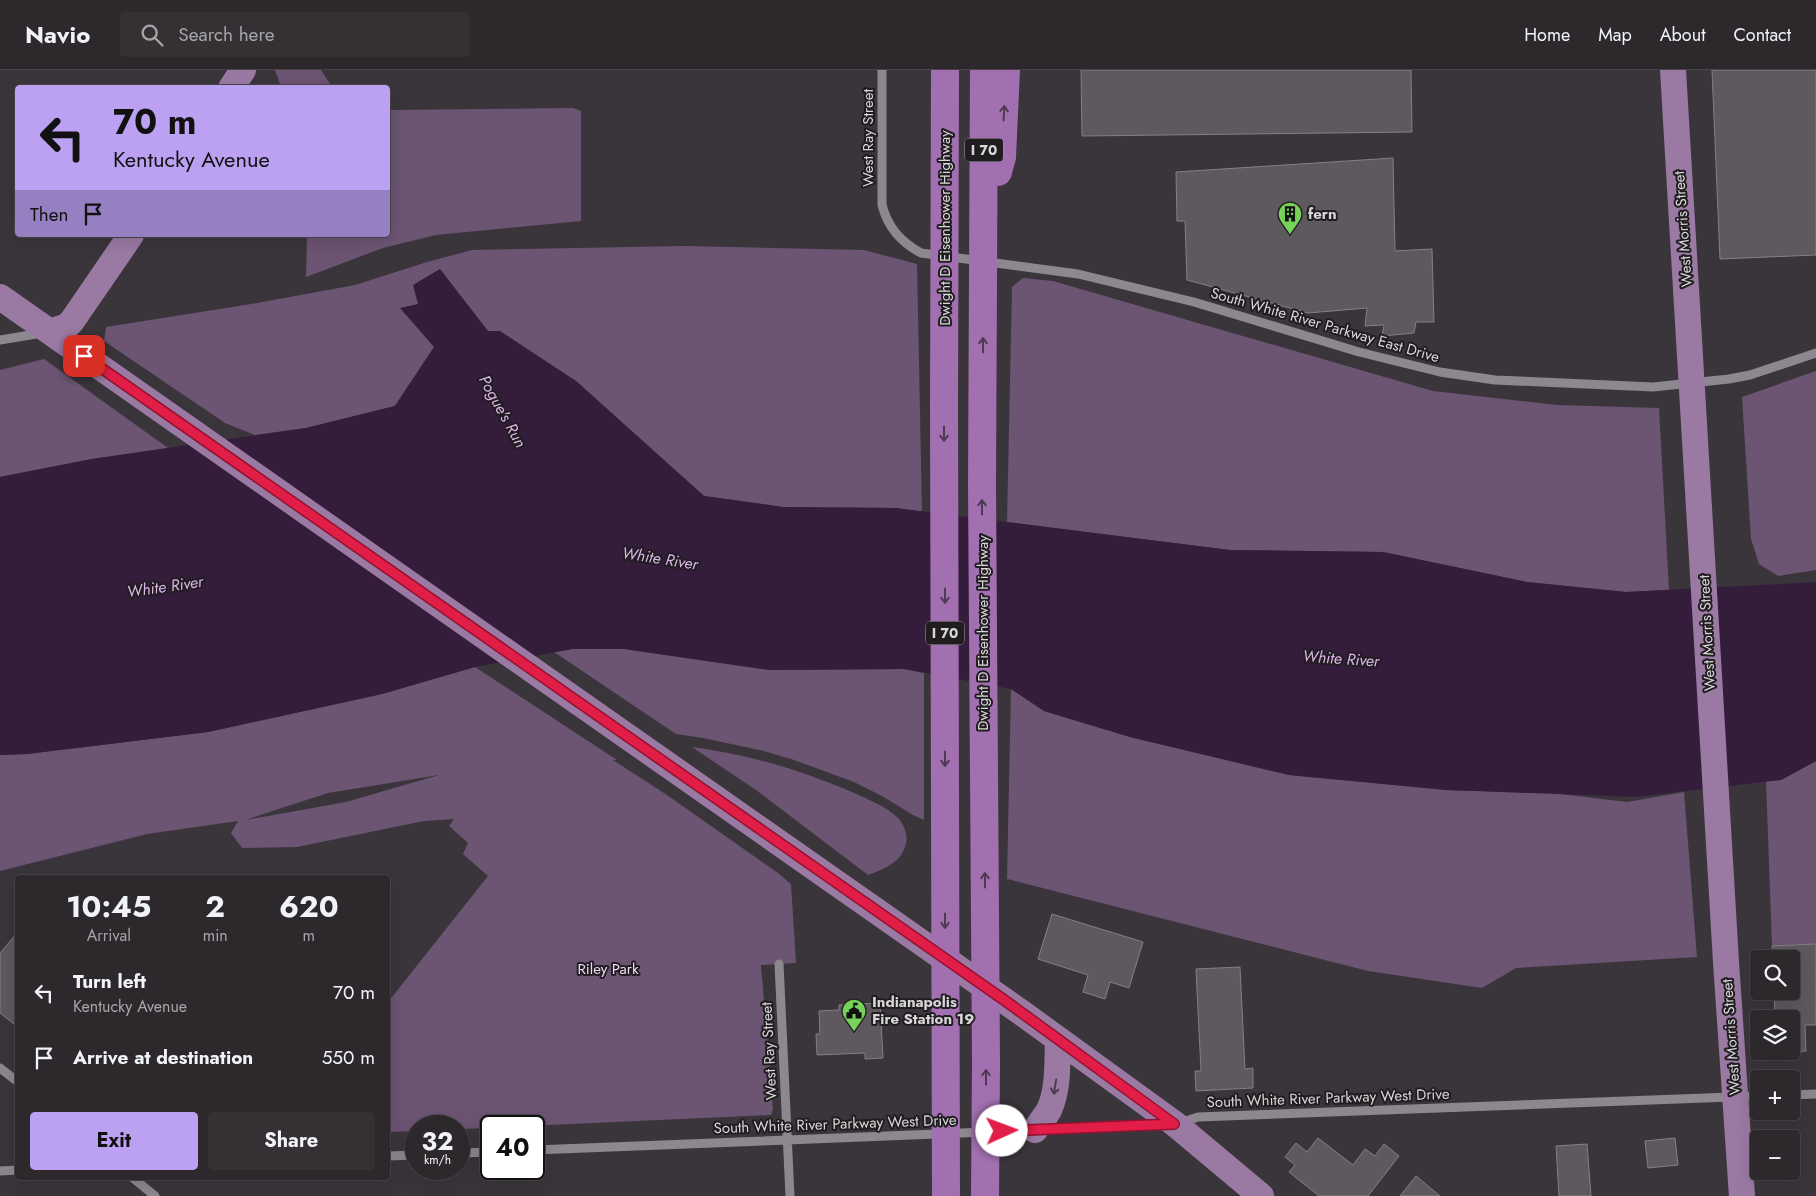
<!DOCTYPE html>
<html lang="en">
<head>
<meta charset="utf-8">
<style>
	body { margin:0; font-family:Jost,sans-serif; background:#343034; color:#f1f3f6; height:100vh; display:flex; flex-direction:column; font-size:19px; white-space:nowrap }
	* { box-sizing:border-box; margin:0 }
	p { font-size:16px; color:#a6a6a9 }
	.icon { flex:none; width:28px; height:28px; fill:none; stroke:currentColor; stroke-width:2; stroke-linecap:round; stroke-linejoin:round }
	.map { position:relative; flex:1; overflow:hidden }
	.drawer { position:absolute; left:15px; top:805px; width:375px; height:305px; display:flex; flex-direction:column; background:#2c282c; border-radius:5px; box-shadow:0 5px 20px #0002,0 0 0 1px #484448 }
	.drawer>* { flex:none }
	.top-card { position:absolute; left:15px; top:15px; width:375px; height:152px; border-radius:5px; box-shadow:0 5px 20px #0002,0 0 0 1px #484448; background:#bca0f2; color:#111; overflow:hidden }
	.tools { position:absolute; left:1750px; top:880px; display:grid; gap:10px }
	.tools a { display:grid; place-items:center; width:50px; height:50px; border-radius:5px; background:#2c282c; box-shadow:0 5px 20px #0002,0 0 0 1px #484448; font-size:25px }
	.speed { position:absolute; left:405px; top:1045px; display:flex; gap:10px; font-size:25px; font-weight:700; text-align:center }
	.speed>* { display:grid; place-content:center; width:65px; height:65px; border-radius:50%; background:#2c282c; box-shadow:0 5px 20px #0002,0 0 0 1px #484448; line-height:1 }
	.speed small { font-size:12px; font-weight:400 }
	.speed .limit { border:2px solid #111; border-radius:8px; background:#fff; color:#111 }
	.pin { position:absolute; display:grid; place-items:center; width:42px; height:42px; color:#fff; margin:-21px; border-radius:10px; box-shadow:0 2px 8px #0006 }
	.me { position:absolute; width:55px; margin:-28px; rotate:88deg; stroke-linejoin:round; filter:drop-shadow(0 0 4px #0008) }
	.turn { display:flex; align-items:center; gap:18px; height:105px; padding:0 15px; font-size:22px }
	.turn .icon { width:65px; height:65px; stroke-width:2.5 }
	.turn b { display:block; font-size:35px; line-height:42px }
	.then { display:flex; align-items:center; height:48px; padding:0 15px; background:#0003; gap:10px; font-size:19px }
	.eta { display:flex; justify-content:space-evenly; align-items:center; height:85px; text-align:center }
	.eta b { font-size:30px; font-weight:700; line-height:35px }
	.primary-button { display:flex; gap:10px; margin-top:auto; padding:10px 15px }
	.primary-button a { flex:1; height:58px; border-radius:5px; background:#bca0f2; color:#111; font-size:20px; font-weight:700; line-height:58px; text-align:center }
	.primary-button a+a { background:#343034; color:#f1f3f6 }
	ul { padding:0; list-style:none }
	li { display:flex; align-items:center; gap:15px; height:65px; padding:0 15px }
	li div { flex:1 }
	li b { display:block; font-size:19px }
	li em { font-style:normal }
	header { display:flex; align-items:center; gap:30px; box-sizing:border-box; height:70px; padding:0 25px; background:#2c282c; border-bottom:1px solid #484448 }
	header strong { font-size:24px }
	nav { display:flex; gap:28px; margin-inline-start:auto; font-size:18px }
	.search { width:350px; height:45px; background:#343034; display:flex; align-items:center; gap:12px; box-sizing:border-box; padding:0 18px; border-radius:5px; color:#a6a6a9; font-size:19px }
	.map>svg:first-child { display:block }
</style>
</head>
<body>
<header>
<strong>Navio</strong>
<div class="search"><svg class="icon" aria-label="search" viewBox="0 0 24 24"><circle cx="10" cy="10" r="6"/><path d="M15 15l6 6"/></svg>Search here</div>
<nav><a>Home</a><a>Map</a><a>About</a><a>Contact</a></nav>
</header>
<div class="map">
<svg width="1816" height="1126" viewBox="0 0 1816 1126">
	<rect width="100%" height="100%" fill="#3a353b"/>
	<!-- green -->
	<path fill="#6c5473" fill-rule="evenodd" d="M275,0H321L332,17H281Z
		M573,38L581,41V151L436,165L383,178L306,207L307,165H388V40Z
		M684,176L864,180L917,194L922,442L896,438L783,437L704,426L576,311L488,261L440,200L427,207L434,277L395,336L306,358L255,365L225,353L104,271L106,257L257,233L355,215L427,192L472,180Z
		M1023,208L1053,211L1433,321L1557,335L1659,338L1669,520L1626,522L1527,512L1383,482L1230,480L1007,453L1012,217Z
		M44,289L168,378L92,389L0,407V300Z
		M1816,301V500L1778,506L1759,494L1751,469L1742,327Z
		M572,579H624L770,600L904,599L924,603V750L913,745L882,726L854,712L794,690L764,681L703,668L676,664L554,582Z
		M475,597L617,690H613L667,725L778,803L791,814L796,893L761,895L773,1039L771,1045L527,1056H491V1058L459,1059V1056H416V1061L388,1062V932L488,806L463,784L468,773L449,756L454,749L424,751L297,777L242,778L231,763L238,751L147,764L0,801V685L27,684L208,662L382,624ZM439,705L346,732L245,750L328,723Z
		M1011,619L1044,641L1130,667L1289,705L1445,720L1552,723L1627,732L1684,722L1697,887L1516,898L1482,918L1368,901L1007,809Z
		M692,677C747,684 801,700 852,722C867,729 886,736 898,748C904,754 908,765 906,773C903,791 885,799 868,805L756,720Z
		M1816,691V874L1772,876L1766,711L1781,710Z"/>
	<!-- water -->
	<path fill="#341d3b" d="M440,199L488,261H500L576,311L704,426L783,437L896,438L1230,480L1383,482L1527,512L1626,522L1816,512V691L1781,710L1635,727L1448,720L1289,705L1130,667L1044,641L1011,619L904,599L770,600L624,579H572L475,597L382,624L208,662L27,684L0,685V407L92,389L306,358L395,336L434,277L400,238L418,234L413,215Z"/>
	<!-- building -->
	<path fill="#5e595f" stroke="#857f86" d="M1081,0H1411L1412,62L1082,66Z
		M1712,0H1816V185L1720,189Z
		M1393,88L1395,181L1432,179L1434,252H1416L1414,263L1382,266L1384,255L1365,256L1367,238L1308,243L1187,210L1185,151H1177L1176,102Z
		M1052,844L1143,872L1129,918L1110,912L1105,929L1083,922L1088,905L1038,889Z
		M18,862V957L0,943V883Z
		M1816,874V955H1805L1806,981L1791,982V949H1775L1774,921H1791V889H1773L1772,876Z
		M1240,897L1245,999L1253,998V1018L1196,1021L1195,1001H1201L1196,899Z
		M880,933L883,988L865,989V983L817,985L816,964H820L819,941L839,940V935Z
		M1318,1068L1353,1095L1365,1079L1375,1086L1384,1074L1399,1086L1368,1126H1319L1289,1102L1295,1095L1285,1087L1296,1073L1307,1082Z
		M1675,1068L1678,1095L1648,1098L1645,1071Z
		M1587,1074L1591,1126H1559L1556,1076Z
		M1416,1106L1440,1126H1400Z"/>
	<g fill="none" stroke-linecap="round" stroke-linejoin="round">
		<!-- minor -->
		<path stroke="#8d888f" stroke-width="9" d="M882,0V135C888,158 901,172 921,183L1078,204L1194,232L1359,282L1440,302L1495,310L1653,317L1729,309L1750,305L1816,283
			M0,270L42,263
			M779,894L790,1126
			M0,998L18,1012
			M1791,1025L1816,1024
			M1180,1053L1198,1047L1759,1026
			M534,1080L1165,1055
			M459,1083L491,1082
			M388,1086L416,1085
			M0,1101L18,1100
			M133,1108L155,1126"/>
		<!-- major -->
		<path stroke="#9a7aa3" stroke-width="26" d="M1673,0L1726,892L1742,1126
			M231,18L243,0
			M0,227L1022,943L1175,1054L1261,1126
			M50,262L67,256L72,251L131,165
			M1035,1060C1039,1054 1045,1047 1049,1040C1059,1018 1057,993 1058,969"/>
		<!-- highway -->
		<path stroke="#a270b0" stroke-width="28" d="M945,0L944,336L946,1126
			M984,0L982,415L986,993L985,1126
			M998,102L1002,87L1006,0"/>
	</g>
	<!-- one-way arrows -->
	<defs><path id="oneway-shaft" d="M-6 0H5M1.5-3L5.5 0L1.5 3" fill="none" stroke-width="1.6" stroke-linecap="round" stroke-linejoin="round" transform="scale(1.25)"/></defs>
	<g stroke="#4e3a52">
		<use href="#oneway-shaft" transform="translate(1004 43) rotate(-87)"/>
		<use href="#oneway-shaft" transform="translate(983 275) rotate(-90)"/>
		<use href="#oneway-shaft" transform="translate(944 364) rotate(90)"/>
		<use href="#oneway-shaft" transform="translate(982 437) rotate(-90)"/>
		<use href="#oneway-shaft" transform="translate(945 526) rotate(90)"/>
		<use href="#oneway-shaft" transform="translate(945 689) rotate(90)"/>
		<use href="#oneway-shaft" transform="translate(985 810) rotate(-90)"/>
		<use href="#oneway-shaft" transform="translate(945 851) rotate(90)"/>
		<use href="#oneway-shaft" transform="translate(986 1007) rotate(-90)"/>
	</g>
	<use stroke="#4b3e4e" href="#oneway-shaft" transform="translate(1055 1017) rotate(99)"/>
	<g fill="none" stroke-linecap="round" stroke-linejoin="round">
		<defs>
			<path id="route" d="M84,286L1007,932L1174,1054L1002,1061"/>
		</defs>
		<!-- route casing -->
		<use href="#route" stroke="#92132f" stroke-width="12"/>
		<!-- route -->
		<use href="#route" stroke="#e11d48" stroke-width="9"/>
	</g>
	<!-- icons -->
	<defs>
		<symbol id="building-pin" viewBox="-11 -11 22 30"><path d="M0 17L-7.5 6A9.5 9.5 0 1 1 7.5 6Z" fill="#77d259" stroke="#201d20"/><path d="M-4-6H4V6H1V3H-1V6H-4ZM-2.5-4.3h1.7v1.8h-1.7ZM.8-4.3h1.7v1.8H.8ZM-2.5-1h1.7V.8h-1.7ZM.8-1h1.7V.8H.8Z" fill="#111"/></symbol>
		<symbol id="civic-pin" viewBox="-11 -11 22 30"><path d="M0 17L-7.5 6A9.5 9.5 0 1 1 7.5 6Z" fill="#77d259" stroke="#201d20"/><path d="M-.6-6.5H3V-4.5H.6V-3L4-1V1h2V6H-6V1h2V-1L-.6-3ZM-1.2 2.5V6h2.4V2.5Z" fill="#111"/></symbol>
	</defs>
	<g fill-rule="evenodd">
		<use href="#building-pin" x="1276" y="130" width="28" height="38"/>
		<use href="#civic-pin" x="840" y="927" width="28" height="38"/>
	</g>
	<g text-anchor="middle" stroke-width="4" stroke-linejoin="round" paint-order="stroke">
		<!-- shield labels -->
		<g fill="#201d20" stroke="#a29ea2" stroke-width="1">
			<rect x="965" y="68.5" width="38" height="23" rx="4"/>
			<rect x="926" y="551.5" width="38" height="23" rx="4"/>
		</g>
		<g font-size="14" font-weight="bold" fill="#d9d6da">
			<text x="984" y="85">I 70</text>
			<text x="945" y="568">I 70</text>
		</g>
		<!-- street labels -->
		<g font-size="15" fill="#d9d6da" stroke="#201d20">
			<text transform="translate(868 68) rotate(-90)" y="5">West Ray Street</text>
			<text transform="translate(945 158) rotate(-90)" y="5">Dwight D Eisenhower Highway</text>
			<text transform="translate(1683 159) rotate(-94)" y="5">West Morris Street</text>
			<text transform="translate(1325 255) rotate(16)" y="5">South White River Parkway East Drive</text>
			<text transform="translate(983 563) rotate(-90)" y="5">Dwight D Eisenhower Highway</text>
			<text transform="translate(1707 563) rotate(-93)" y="5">West Morris Street</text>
			<text transform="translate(1731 967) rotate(-94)" y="5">West Morris Street</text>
			<text transform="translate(769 981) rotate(-93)" y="5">West Ray Street</text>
			<text transform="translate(1328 1028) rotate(-2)" y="5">South White River Parkway West Drive</text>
			<text transform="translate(835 1054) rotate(-2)" y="5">South White River Parkway West Drive</text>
		</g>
		<!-- poi labels -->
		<g font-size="15" font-weight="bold" fill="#d9d6da" stroke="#201d20" text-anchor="start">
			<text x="1308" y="149">fern</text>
			<text x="872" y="937">Indianapolis<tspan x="872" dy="17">Fire Station 19</tspan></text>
		</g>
		<!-- park labels -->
		<g font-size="15" fill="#f1d6f8" stroke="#201d20">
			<text x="608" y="904">Riley Park</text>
		</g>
		<!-- water labels -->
		<g font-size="16" font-style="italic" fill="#ddb2e9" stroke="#201d20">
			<text transform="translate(503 341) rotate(61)" y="6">Pogue's Run</text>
			<text transform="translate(660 488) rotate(9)" y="6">White River</text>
			<text transform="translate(165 516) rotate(-8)" y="6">White River</text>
			<text transform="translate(1341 588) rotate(4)" y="6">White River</text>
		</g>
	</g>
</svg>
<div class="tools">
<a><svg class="icon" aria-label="search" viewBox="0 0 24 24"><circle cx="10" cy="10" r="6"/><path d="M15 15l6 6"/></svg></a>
<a><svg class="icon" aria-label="layers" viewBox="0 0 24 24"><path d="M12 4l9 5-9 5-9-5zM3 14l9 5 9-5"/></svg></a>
<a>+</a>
<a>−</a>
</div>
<div class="speed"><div>32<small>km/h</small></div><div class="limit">40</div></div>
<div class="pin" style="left:84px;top:286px;background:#d93025"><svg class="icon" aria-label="arrive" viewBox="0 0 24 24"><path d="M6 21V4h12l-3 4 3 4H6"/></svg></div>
<svg class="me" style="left:1002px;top:1061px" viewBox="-20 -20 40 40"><circle r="19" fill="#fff"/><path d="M0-13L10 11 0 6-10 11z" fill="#e11d48"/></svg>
<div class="top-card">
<div class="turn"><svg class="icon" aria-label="left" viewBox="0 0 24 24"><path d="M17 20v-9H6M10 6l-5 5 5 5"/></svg><div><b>70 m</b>Kentucky Avenue</div></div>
<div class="then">Then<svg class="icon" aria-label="arrive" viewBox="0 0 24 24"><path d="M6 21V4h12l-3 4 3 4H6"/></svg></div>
</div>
<section class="drawer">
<div class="eta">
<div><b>10:45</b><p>Arrival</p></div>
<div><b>2</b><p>min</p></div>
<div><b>620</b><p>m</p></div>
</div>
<ul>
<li><svg class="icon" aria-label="left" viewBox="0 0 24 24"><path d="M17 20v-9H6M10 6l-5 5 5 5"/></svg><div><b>Turn left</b><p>Kentucky Avenue</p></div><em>70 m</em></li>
<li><svg class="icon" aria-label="arrive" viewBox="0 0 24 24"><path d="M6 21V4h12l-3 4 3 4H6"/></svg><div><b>Arrive at destination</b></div><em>550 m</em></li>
</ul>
<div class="primary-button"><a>Exit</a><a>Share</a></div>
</section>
</div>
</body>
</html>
